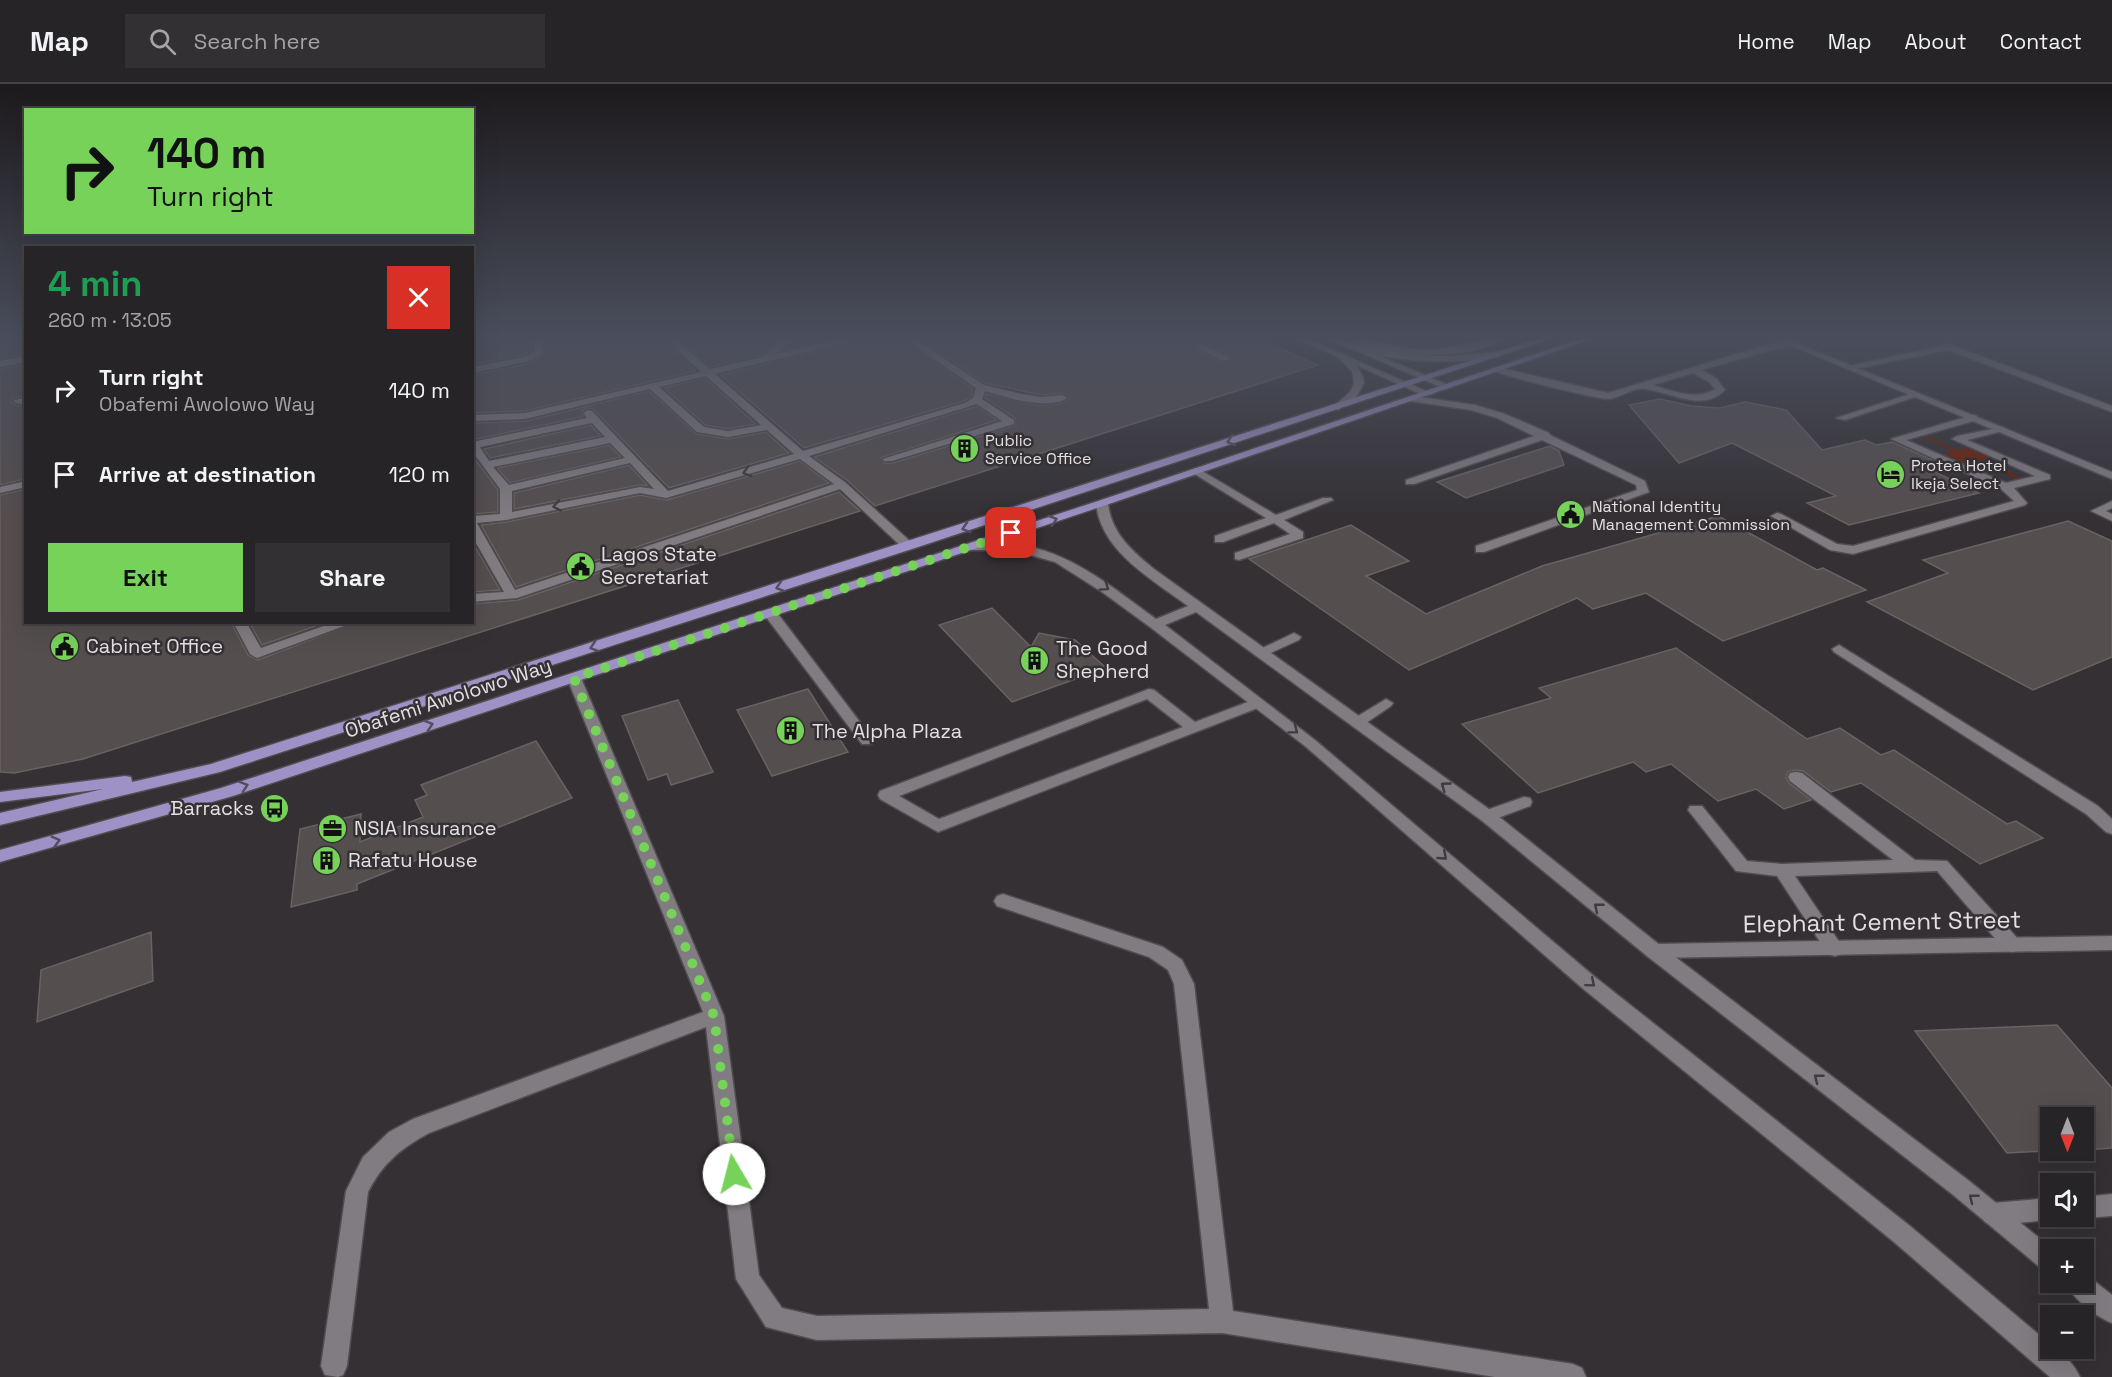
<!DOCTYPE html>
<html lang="en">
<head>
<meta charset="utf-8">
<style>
	body { margin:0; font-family:"Space Grotesk",sans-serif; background:#333033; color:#f1f3f6; height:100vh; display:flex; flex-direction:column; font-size:22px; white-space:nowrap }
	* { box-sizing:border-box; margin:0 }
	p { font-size:20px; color:#a4a4a7 }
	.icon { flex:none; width:33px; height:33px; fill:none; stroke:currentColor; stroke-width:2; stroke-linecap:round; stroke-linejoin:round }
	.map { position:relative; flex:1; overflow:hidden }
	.panel { position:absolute; left:24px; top:162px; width:450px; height:378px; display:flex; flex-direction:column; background:#272427; border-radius:0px; box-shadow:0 6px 24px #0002,0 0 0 2px #434144 }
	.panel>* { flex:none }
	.top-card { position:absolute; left:24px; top:24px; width:450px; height:126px; border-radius:0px; box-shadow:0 6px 24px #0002,0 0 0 2px #434144; background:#77d259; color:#111; overflow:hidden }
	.needle { width:39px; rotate:180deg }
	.fabs { position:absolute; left:2040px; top:1023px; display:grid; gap:12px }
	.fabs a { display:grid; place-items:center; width:54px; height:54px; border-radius:0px; background:#272427; box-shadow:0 6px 24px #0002,0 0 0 2px #434144; font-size:30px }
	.pin { position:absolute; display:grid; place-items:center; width:51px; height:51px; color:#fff; margin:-26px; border-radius:12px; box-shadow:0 3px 9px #0006 }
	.me { position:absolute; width:66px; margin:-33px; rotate:352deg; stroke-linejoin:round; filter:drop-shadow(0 0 4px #0008) }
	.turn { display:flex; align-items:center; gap:21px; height:126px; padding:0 24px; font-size:27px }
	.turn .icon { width:78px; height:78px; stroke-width:2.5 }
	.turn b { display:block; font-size:42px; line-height:51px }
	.round { display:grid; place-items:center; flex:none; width:63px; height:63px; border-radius:0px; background:#333033 }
	.head { display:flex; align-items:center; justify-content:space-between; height:102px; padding:0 24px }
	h1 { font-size:36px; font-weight:700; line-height:45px; color:#1e9e55 }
	.primary-button { display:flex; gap:12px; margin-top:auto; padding:12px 24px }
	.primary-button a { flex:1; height:69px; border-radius:0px; background:#77d259; color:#111; font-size:24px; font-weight:700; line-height:69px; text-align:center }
	.primary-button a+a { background:#333033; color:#f1f3f6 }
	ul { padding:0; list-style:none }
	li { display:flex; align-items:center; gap:18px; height:84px; padding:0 24px }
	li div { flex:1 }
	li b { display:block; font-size:22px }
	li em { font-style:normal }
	header { display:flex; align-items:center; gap:36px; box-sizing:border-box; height:84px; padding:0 30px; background:#272427; border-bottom:2px solid #434144 }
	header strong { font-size:28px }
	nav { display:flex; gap:33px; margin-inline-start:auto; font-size:21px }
	.search { width:420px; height:54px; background:#333033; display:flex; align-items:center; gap:15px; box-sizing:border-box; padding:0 21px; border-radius:0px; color:#a4a4a7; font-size:22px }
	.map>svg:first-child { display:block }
</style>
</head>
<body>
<header>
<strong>Map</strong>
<div class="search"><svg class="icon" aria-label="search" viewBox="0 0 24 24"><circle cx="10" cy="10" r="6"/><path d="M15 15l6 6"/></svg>Search here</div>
<nav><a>Home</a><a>Map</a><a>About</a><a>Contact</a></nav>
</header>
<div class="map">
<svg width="2112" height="1293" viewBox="0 0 2112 1293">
	<rect width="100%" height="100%" fill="#343034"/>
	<!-- green -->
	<path fill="#6f1d02" d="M1921,350L1957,366L1967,364L1990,373L1981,376L2020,393L2015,394L1976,377L1965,379L1943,370L1952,366L1917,351Z"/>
	<!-- building -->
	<path fill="#554e4f" stroke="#696263" stroke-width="1.5" fill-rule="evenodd" d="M1,255H26V270L0,275Z
		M472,255H530L532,266L523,271L472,281Z
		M542,255H664L696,287L525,327L472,329V291L531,279L545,271Z
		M678,255H779L762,271L711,283Z
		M793,255H832L783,266Z
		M857,255H903L973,305L971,313L964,317L804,364L720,291L855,259Z
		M919,255H1259L1318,281L875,422L848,397L814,373L977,322L997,336L881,374L884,379H893L1016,341L1015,334L985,314L986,310L1038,321L1059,320L1069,315L1062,309L1041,311L985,299ZM1201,257L1230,271L1233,276L1222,279L1196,266L1194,261Z
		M26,280V311L12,315L11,318L17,322L26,321V395L0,401V285Z
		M705,294L756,340L728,345L705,341L664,304Z
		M649,307L697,350L728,355L766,348L789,369L669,404L593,325L587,324L582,327L583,333L472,356V339L526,337Z
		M1660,315L1691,322L1720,324L1745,318L1786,326L1822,366L1865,356L1876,361L1892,358L1948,383L1933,387L1979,409L1849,441L1807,419L1836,412L1732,359L1679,379L1629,321Z
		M591,341L601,352L490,374L484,365Z
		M609,361L621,373L510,399L497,384Z
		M1550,362L1559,367L1564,381L1466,414L1437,398Z
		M472,371L498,406V428L472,430Z
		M800,377L829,399L516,503L481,441L506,438L640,411L667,416Z
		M629,381L648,402L640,401L514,425V409Z
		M26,405V538H231L248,571L258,576L357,538H472V520L518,516L839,408L860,427L83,675L14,689L0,688V411Z
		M1718,432L1817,486L1823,484L1866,506L1723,557L1646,509L1593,525L1577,514L1409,586L1249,475L1351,441L1409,477L1366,492L1426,530L1542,482Z
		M2068,437L2112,457V573L2033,606L1867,518L1948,489L1923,476Z
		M472,457L500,506L472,508Z
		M992,524L1031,563L1039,549L1075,556L1106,584L1012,618L939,541Z
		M249,538H327L262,561Z
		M1676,564L1807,655L1840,644L1881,671L1894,666L2007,740L2016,737L2043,754L1980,780L1861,699L1831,708L1803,687L1796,686L1788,688L1786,694L1789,699L1811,716L1784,725L1756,705L1718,717L1671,680L1646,688L1633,678L1538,709L1462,640L1551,614L1539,604Z
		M808,605L848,668L772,692L737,626Z
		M678,616L713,688L671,701L667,690L648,696L622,632Z
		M536,657L572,714L357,800V806L291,823L300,745L361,730L360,758L423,733L415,716L427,711L421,701Z
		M151,848L153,897L37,938L41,886Z
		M2057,941L2112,1004V1064L2084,1066V1034H2050V1066H2065L2007,1069L1915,947Z"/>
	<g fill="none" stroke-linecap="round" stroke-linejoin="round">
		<defs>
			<path id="service" d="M532,255H540L543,270L530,277L472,289V283L524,273L535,267Z
				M666,255H675L710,285L763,273L782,255H791L776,270L841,255H855L854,257L715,290L803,367L965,319L973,314L976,304L905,255H915L984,301L1021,310L1041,313L1062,311L1067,314C1049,327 1005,313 985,307L982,315L1014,336V340L892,377H884L883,375L1002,337L977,320L809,372L846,399L912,459V465H904L840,405L517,514L472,518V510L504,508L472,452V432L500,430V405L472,367V358L587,334L583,329L588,326L592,327L668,407L794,370L767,346L728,353L697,348L650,305L525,335L472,337V331L525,329L701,288ZM706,292L761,341L728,347L704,343L659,303ZM592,339L605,353L489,377L480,363ZM610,359L625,374L509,401L493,383ZM800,375L834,400L515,506L477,439L506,436L640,409L666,414ZM630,379L654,405L640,403L512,428V407Z
				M1352,255C1377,255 1400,266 1426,266C1453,266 1479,253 1504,255C1477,275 1377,278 1352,255Z
				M1793,257L1796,258V262L1767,267L1702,286L1716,294L1725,306C1703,329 1671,308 1645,305C1634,303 1621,313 1610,315C1599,316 1500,291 1492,286L1497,283L1608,309L1763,262ZM1693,289L1709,298L1715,305C1698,317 1672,307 1653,301Z
				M1200,259L1229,273L1231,275L1223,277L1197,264L1196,262Z
				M1949,260L2112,322V328L1948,266L1850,286L1845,283Z
				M1913,309L1921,311L1845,336L1836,334Z
				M1413,312L1475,321L1505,330L1549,349L1550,351L1645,397L1649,408L1484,468H1476V462L1637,406L1636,401L1542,356L1414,400H1406V396L1534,352L1497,334L1471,326L1410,317V313Z
				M26,313V319L18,320L13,317Z
				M1973,331L1977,332V336L1906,356L2006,399L2035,392L1952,355L1957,352L2003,343V347L1967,356L2050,391V395L2014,404L2027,419L2025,421L1853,470L1830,466L1771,432L1777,429L1781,430L1837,460L1853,462L2014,417L2001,405L1891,355Z
				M1197,384L1276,431L1323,414H1331L1333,416L1284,436L1303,448V454L1239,476L1235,475V469L1290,450L1274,439L1223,458H1215V452L1266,434L1193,389V385Z
				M2112,417V424L2106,427L2112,430V437L2091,427Z
				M770,525L775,526L872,654L875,657L872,660H862L763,529Z
				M233,538H246L261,564L335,538H355L257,574L250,570Z
				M1294,549L1301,553L1299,556L1266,571L1261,572L1254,568Z
				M1839,561L2098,722L2112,735V750L2106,748L2086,730L1834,568L1832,565Z
				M1149,605L1154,606L1195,638L1253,616L1258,615L1265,619L1263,622L938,748L880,715L878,711L880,707ZM1147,615L1183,643L939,735L899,712Z
				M1386,615L1393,619L1391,622L1363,641H1353L1351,638L1353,635Z
				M1796,688L1802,689L1915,776L1947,777L2019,856L2021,861L2019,866L2012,868L2005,866L1937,787L1795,792L1844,865L1842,870L1835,872L1828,870L1777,792L1736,787L1688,726L1690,722H1702L1747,777L1782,780L1893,776L1790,697L1788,693L1790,689Z
				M1524,713L1530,714L1532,718L1530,722L1487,738L1481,736L1479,732L1481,728Z
				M2112,1110V1132L2084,1134L2081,1132H2084V1113Z
				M2050,1114V1132H2058L2050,1136L1993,1141L1985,1138L1982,1130L1985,1122L1993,1119Z"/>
			<path id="minor" d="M1775,255H1786L2112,388V395Z
				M26,272V278L0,283V277Z
				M26,397V403L0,409V403Z
				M574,590L581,594L724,932L759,1191L782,1224L817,1232L1209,1225L1174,900L1168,886L1149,873L997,822L994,817L997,812L1003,810L1163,863L1182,876L1194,900L1233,1227L1573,1280L1582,1284L1586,1293H1495L1222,1249L817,1256L766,1243L736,1195L706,943L429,1049C400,1065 383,1079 368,1108L347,1282L343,1291L338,1293L325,1291L321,1282L346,1107L363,1073L389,1048L413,1035L703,928L567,594Z
				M2112,852V866L1654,874L1647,872L1645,867L1647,862L1654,860Z"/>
			<path id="tertiary" d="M1297,255H1308L1433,310L1425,312Z
				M1329,255H1340L1453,303L1445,305Z
				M1102,416L1108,419C1111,449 1132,467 1154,485L1493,728L1661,862L1968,1096L2054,1166H2050V1188L2042,1185L1952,1110L1647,872L1481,736L1196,528L1165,541L1315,656L1595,893L1910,1142L2050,1260V1264H2055C2066,1273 2074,1280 2080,1293H2050L1894,1158L1581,903L1305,662L1150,543L1102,508L1055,478L1012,466H972L966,462C972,456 984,458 992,458C1059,458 1105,498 1156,535L1188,522C1153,496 1100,467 1096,419Z
				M2084,1189L2112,1211V1239C2096,1233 2072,1214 2065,1198H2084Z"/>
			<path id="secondary" d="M1348,258C1404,273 1440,276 1498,267L1503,270L1498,273C1442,281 1399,279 1345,263L1344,261Z
				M1340,271H1346C1354,279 1363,287 1364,299L1357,312L1338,326L1333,323L1350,308L1354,299L1352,288L1340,275Z"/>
			<path id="primary" d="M1538,255H1550L912,465L220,688L0,741V729L103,705L0,718V708L125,692L131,693L132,698L211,680Z
				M1580,255H1592L1106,421L233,712L0,778V766L221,704L1098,417Z"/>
		</defs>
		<!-- service casing -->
		<use href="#service" stroke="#504c4f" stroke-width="3"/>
		<!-- minor casing -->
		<use href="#minor" stroke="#504c4f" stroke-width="3"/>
		<!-- tertiary casing -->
		<use href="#tertiary" stroke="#504c4f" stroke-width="3"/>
		<!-- secondary casing -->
		<use href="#secondary" stroke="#504c4f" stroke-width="3"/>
		<!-- primary casing -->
		<use href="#primary" stroke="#504c4f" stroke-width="3"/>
		<!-- service -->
		<use href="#service" fill="#817c81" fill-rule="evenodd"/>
		<!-- minor -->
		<use href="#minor" fill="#817c81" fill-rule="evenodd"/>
		<!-- tertiary -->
		<use href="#tertiary" fill="#817c81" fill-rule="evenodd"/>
		<!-- secondary -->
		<use href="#secondary" fill="#817c81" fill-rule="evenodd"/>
		<!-- primary -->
		<use href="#primary" fill="#9e91c5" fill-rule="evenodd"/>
	</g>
	<!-- one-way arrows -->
	<defs><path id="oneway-chevron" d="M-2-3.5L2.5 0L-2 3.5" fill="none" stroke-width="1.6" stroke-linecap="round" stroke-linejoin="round" transform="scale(1.5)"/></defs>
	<g stroke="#544d60">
		<use href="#oneway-chevron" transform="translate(1231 357) rotate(162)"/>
		<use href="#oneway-chevron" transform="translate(1053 436) rotate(-18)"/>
		<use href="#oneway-chevron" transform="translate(966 444) rotate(162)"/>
		<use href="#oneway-chevron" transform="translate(780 503) rotate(162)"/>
		<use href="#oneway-chevron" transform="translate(594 563) rotate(162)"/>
		<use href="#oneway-chevron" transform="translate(429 641) rotate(-18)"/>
		<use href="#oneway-chevron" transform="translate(244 702) rotate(-18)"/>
		<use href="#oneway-chevron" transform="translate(56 757) rotate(-15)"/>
	</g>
	<g stroke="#403b40">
		<use href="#oneway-chevron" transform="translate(747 388) rotate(164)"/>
		<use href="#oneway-chevron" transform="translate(557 422) rotate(169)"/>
		<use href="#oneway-chevron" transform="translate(1105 503) rotate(34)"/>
		<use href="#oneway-chevron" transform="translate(1294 646) rotate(37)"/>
		<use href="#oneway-chevron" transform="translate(1445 702) rotate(-144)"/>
		<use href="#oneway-chevron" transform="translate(1443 772) rotate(41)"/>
		<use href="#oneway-chevron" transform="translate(1598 823) rotate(-141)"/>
		<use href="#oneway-chevron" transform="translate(1591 899) rotate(40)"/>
		<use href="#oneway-chevron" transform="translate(1818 994) rotate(-142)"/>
		<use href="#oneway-chevron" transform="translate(1973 1114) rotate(-141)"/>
	</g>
	<!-- sky -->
	<linearGradient id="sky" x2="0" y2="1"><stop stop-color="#1d1a1d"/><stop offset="0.58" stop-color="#4a4e5c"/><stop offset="1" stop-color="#4a4e5c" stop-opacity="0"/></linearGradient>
	<rect width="2112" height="436" fill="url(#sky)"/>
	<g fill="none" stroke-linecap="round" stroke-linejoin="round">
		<!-- route -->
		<path stroke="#77d259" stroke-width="10" stroke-dasharray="0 18" d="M734,1090L714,932L574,594L1011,449"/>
	</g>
	<!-- icons -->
	<defs>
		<symbol id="building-disc" viewBox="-11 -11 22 22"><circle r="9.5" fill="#77d259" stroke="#343034"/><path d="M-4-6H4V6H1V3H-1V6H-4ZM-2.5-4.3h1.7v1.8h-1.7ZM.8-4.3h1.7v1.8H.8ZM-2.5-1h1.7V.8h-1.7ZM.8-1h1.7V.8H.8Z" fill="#111"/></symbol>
		<symbol id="hotel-disc" viewBox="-11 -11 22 22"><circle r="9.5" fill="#77d259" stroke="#343034"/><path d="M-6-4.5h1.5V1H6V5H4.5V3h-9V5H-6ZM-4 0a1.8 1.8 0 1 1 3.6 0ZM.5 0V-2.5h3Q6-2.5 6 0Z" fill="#111"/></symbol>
		<symbol id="civic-disc" viewBox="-11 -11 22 22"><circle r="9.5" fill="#77d259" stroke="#343034"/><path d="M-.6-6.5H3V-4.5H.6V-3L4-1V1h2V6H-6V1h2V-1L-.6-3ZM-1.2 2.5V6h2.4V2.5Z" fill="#111"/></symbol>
		<symbol id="bus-disc" viewBox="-11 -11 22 22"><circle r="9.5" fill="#77d259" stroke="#343034"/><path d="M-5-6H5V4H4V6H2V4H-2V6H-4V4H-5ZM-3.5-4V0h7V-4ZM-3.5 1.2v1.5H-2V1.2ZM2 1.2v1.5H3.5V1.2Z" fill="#111"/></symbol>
		<symbol id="office-disc" viewBox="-11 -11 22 22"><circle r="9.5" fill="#77d259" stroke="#343034"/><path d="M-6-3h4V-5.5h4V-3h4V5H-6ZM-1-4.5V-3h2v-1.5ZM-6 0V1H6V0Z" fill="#111"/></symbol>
	</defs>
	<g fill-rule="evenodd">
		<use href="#building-disc" x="948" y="348" width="33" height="33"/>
		<use href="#hotel-disc" x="1874" y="374" width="33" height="33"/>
		<use href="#civic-disc" x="1554" y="414" width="33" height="33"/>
		<use href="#civic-disc" x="564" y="466" width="33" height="33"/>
		<use href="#civic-disc" x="48" y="546" width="33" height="33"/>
		<use href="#building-disc" x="1018" y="560" width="33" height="33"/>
		<use href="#building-disc" x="774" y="630" width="33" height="33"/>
		<use href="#bus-disc" x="258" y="708" width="33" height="33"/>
		<use href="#office-disc" x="316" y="728" width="33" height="33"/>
		<use href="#building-disc" x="310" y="760" width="33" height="33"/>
	</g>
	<g text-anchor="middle" stroke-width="5" stroke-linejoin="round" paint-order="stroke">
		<!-- far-poi labels -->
		<g font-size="16" fill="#e3e0e2" stroke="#343034" text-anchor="start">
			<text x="985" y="362">Public<tspan x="985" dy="18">Service Office</tspan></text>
			<text x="1911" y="387">Protea Hotel<tspan x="1911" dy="18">Ikeja Select</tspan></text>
			<text x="1592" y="428">National Identity<tspan x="1592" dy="18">Management Commission</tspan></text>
		</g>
		<!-- poi labels -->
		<g font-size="20" fill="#e3e0e2" stroke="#343034" text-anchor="start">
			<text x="601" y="477">Lagos State<tspan x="601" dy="23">Secretariat</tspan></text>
			<text x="86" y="569">Cabinet Office</text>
			<text x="1056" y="571">The Good<tspan x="1056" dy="23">Shepherd</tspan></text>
			<text x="812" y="654">The Alpha Plaza</text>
			<text x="254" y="731" text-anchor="end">Barracks</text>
			<text x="354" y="751">NSIA Insurance</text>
			<text x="348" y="783">Rafatu House</text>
		</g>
		<!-- street labels -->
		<g font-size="20" fill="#e3e0e2" stroke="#343034">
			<text transform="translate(448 614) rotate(-18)" y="7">Obafemi Awolowo Way</text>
		</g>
		<!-- near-street labels -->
		<g font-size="24" fill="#e3e0e2" stroke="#343034">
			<text transform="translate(1882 838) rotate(-1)" y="8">Elephant Cement Street</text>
		</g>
	</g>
</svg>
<div class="fabs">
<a><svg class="needle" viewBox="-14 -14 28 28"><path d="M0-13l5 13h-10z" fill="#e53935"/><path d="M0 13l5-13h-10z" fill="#a4a4a7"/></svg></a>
<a><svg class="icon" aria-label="sound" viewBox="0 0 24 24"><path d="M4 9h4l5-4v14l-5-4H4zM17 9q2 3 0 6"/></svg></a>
<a>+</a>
<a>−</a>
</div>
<div class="pin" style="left:1011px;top:449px;background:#d93025"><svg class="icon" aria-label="arrive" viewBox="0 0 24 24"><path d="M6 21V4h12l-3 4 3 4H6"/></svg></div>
<svg class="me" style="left:734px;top:1090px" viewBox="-20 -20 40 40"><circle r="19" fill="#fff"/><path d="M0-13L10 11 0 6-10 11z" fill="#77d259"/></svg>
<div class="top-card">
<div class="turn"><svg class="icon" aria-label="right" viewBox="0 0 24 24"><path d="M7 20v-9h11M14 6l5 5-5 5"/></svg><div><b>140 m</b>Turn right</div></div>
</div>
<section class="panel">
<div class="head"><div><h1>4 min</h1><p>260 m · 13:05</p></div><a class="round" style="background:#d93025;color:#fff"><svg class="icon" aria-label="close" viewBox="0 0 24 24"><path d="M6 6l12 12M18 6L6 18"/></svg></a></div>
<ul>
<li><svg class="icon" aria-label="right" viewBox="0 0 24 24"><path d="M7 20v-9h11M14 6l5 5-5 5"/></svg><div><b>Turn right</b><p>Obafemi Awolowo Way</p></div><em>140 m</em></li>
<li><svg class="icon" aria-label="arrive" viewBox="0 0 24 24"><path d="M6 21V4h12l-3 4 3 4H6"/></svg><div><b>Arrive at destination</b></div><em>120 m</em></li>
</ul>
<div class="primary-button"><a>Exit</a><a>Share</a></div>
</section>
</div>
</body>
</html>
